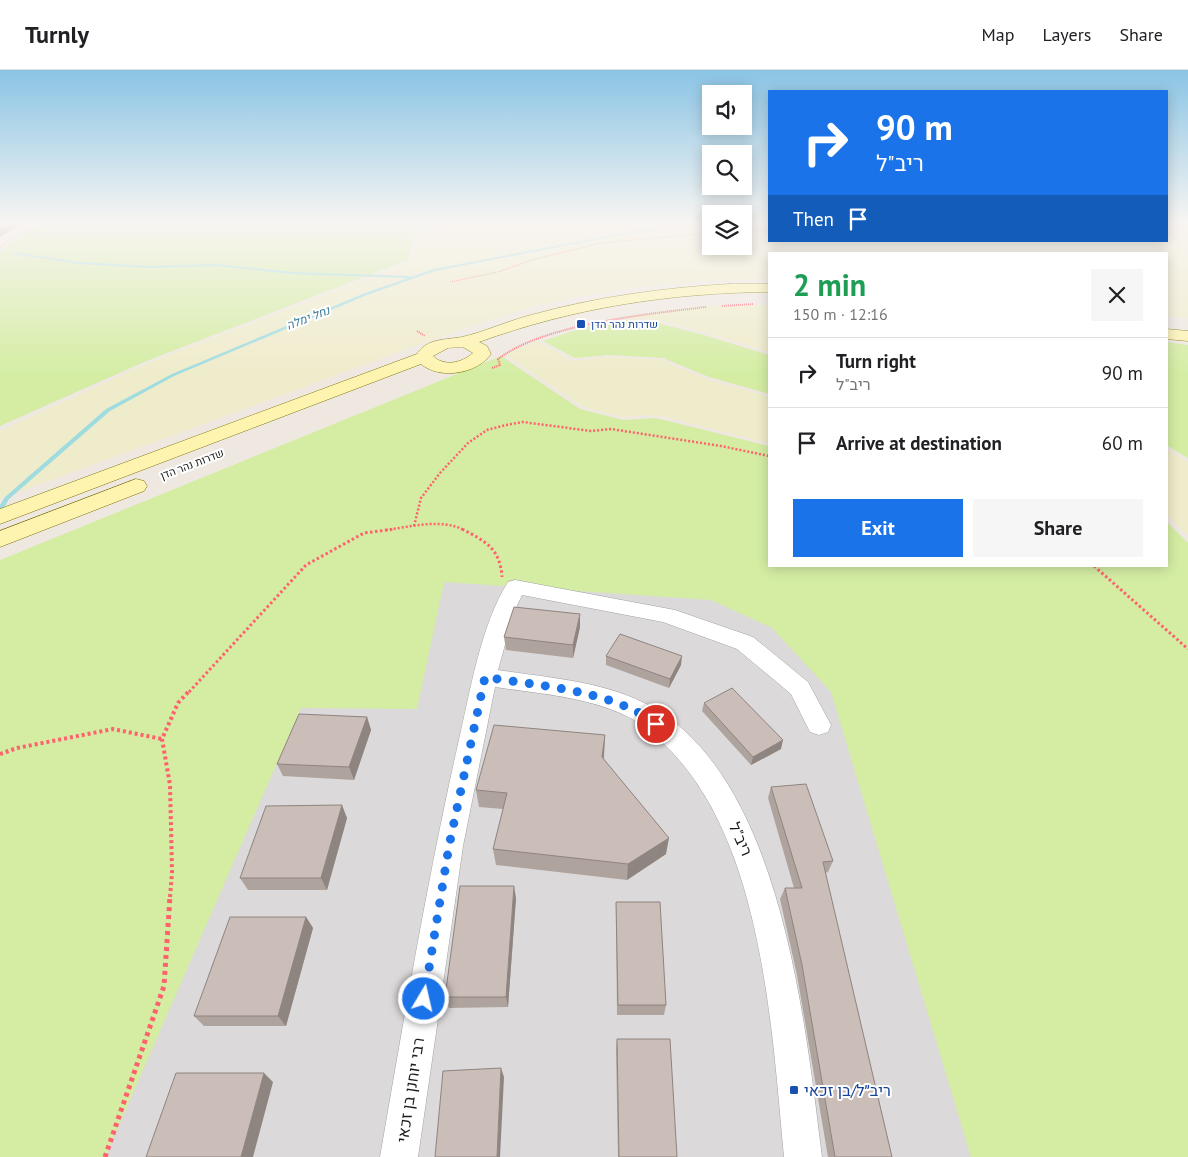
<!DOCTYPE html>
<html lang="en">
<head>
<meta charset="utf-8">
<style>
	body { margin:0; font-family:"PT Sans",Heebo,sans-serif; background:#f6f6f6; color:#202124; height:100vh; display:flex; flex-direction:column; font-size:19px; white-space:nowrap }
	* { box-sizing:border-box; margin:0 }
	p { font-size:16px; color:#757577 }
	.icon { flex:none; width:28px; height:28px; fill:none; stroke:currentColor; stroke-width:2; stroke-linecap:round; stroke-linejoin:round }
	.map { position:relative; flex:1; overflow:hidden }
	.panel { position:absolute; left:768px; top:182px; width:400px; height:315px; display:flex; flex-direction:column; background:#fff; border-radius:0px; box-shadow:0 2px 12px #0003 }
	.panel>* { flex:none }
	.guide { position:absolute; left:768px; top:20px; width:400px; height:152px; border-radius:0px; box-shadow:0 2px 12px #0003; background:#1a73e8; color:#fff; overflow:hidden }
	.controls { position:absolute; left:702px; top:15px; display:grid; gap:10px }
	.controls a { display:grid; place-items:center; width:50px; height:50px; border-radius:0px; background:#fff; box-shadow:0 2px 12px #0003; font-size:25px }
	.pin { position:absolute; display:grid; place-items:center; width:42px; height:42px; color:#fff; margin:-21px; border:2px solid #fff; border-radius:50%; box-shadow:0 1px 5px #0007 }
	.me { position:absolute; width:55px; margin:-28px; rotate:9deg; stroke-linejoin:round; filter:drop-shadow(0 0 4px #0008) }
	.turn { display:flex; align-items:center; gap:18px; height:105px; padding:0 25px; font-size:22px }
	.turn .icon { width:65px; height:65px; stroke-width:2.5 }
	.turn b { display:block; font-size:35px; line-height:42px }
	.then { display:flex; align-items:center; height:48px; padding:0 25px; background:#0003; gap:10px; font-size:19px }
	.round { display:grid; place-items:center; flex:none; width:52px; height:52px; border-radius:0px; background:#f6f6f6 }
	.overview { display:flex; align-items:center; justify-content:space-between; height:85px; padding:0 25px }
	h1 { font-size:30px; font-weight:600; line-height:38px; color:#1e9e55 }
	.cta { display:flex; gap:10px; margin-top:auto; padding:10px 25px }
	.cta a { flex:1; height:58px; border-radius:0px; background:#1a73e8; color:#fff; font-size:20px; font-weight:600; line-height:58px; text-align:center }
	.cta a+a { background:#f6f6f6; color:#202124 }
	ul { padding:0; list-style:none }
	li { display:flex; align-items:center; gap:15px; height:70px; padding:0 25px; border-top:1px solid #e0e0e0 }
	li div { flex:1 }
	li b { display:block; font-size:19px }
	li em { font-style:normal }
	header { display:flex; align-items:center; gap:30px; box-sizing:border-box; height:70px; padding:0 25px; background:#fff; border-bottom:1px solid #e0e0e0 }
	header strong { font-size:24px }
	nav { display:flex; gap:28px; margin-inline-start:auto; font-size:18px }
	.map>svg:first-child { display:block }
</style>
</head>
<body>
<header>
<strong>Turnly</strong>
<nav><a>Map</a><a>Layers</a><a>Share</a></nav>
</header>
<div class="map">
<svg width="1188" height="1087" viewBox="0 0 1188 1087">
	<rect width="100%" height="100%" fill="#efe8e1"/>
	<!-- residential -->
	<path fill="#dbd9da" d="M769,496L1188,1087H22L377,500Z"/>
	<!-- farmland -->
	<path fill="#efeccb" d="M445,153H711V176H744V153H769V171H1166V153H1188V248L1166,246V184H769V210L711,211L656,215L587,225L539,235L470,256L0,429V361L148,293L412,191L419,163L436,155Z
		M730,235H769V282L707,263L652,249H621L682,239Z
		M538,271L572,291L609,287L661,290L706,309L769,327V373L657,345L624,347L584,337L504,284Z
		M1166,379L1188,392V466L1166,444Z"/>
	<!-- grass -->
	<path fill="#d4eda3" d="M46,153H437L415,163L408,190L144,292L0,356V182L22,164Z
		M616,250L650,251L704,265L769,285V324L709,307L663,288L609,285L575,288L543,271L582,258Z
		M1166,272L1188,275V388L1166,375Z
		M501,286L580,339L623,350L656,348L769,376V496H1166V451L1188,473V1087H971L831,622L772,558L711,530L444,512L417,639L301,638L105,1087H0V490Z"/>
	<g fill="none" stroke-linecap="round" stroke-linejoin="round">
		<!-- stream -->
		<path fill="#9edce0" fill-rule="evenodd" d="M686,153H694L622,165L435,201L367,225L174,306L110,341L9,429L2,441L0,442V435L5,427L106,339L172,304L365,223L408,208L292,204L215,196L149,198L79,194L14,184L13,182L79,192L149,196L215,194L292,202L409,206L410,207L434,199L622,163Z"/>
		<defs>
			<path id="street" d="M515,510L675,540L753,567L808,612L831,655L828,662L819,665L810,662L791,624L737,579L663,552L522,525L514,542L498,600C549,608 606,611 652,637C782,711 805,953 822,1087H784C772,960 763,778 672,682C660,670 648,658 634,650C593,627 541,624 495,617L463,776L418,1087H380C404,949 427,811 458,674C470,624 480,556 508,512Z"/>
			<path id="secondary" d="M729,214H769V222C669,223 573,238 479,272L487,276L491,284C477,304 440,310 421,294L0,454V439L417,284C427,268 446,270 462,267C484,262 508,251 531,245C596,227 662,218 729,214ZM463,277L473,283C462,293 444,297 433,286L448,278Z
				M1166,259L1188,261V271L1166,269Z
				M136,409L144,411L147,416L144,421L0,477V461Z"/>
		</defs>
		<!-- street casing -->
		<use href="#street" stroke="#a3a3a3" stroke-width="1"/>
		<!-- secondary casing -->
		<use href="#secondary" stroke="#777000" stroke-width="1"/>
		<!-- path-far5 -->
		<path stroke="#ff626d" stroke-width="1" stroke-dasharray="1 1" stroke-linecap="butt" d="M744,161L769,160
			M0,178L18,163L40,153
			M450,212L498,202L535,189L601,173L711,163"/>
		<!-- path-far4 -->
		<path stroke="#ff626d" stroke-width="2" stroke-dasharray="1 1" stroke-linecap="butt" d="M722,236L753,234
			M417,261L425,266
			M492,298L500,295L498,289C544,254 648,244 706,237"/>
		<!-- path-far3 -->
		<path stroke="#ff626d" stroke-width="2.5" stroke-dasharray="2 2" stroke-linecap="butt" d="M414,456L421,428L440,403L468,373L487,360L506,355L523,352L591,361L611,359L721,376L769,386
			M386,460C410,457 441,448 464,460"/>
		<!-- path-far2 -->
		<path stroke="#ff626d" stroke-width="3" stroke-dasharray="2.5 2.5" stroke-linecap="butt" d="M462,459C485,471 500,478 502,507
			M1094,496L1188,579
			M189,622L306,495L364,463L395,459"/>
		<!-- path-far1 -->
		<path stroke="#ff626d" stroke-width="4" stroke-dasharray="3 3" stroke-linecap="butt" d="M0,684L17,678L113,659L162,669
			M170,827L172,802L170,715L162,669L178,633L190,620"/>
		<!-- path -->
		<path stroke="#ff626d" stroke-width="5" stroke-dasharray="4 4" stroke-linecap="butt" d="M105,1087L164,916L170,826"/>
		<!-- street -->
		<use href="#street" fill="#fff" fill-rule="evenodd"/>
		<!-- secondary -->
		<use href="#secondary" fill="#fef4b0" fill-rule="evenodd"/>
	</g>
	<!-- wall -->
	<path fill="#afa39d" d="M580,557L573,588L506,580L504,567Z
		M606,586L681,595L669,618L606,595Z
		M704,633L781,679L751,695L702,641Z
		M367,647L371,660L354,710L283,706L277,694Z
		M605,665L604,689L666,784L627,810L496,795L493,779L503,739L479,737L476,720Z
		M771,717L833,791L828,802L825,803L892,1087H828L797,905L780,829L785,818H794L768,728Z
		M347,748L327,820H248L240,808Z
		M516,828L508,937L449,938L445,927Z
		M616,832L666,935L664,945H617L616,843Z
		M306,847L313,858L286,956H204L194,946Z
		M617,969L677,1087H618L616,979Z"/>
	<!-- shaded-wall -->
	<path fill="#8e8480" d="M10,153H29L10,161L0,167V159Z
		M580,544V557L573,588V575Z
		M682,586L681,595L669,618L670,609Z
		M367,647L371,660L354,710L349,697Z
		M605,665L604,682L602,704V687Z
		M783,670L781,679L751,695L753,687Z
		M342,735L347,748L327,820L321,808Z
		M669,768L666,784L627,810L628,794Z
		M514,816L516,828L508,937L506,927Z
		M306,847L313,858L286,956L278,946Z
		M501,998L504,1007L500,1087H497Z
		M264,1003L273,1012L253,1087H241Z"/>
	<!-- building -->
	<path fill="#cbbdb7" stroke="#8e8480" d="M0,153H10L0,159Z
		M514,537L580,544L573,575L504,567Z
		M620,564L682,586L670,609L606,586Z
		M732,618L783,670L753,687L704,633Z
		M299,644L367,647L349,697L277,694Z
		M494,655L605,665L602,687L669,768L628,794L493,779L507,723L476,720Z
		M806,714L833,791L823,792L892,1087H835L802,895L785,818H802L771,717Z
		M342,735L321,808H240L266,736Z
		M460,816H514L506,927H445Z
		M616,832H660L666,935H618Z
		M230,847H306L278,946H194Z
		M617,969H670L677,1087H619Z
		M501,998L497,1087H435L443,1001Z
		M176,1003H264L241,1087H146Z"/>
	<!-- sky -->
	<linearGradient id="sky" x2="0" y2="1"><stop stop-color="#8ac4e5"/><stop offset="0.5" stop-color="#f8f5f2"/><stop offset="1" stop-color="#f8f5f2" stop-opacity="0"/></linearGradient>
	<rect width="1188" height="305" fill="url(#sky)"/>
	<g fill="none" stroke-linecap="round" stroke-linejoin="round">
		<!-- route -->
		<path stroke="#1a73e8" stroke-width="9" stroke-dasharray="0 16.2" d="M424,929L449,776L485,607C538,616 613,620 656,654"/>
	</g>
	<!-- markers -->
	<g fill="#1a4fb4" stroke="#fff" stroke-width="2">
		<rect x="576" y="249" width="10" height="10" rx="2.5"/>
		<rect x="789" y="1015" width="10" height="10" rx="2.5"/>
	</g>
	<g text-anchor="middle" stroke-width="4" stroke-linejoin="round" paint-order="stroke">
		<!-- far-transit labels -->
		<g font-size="11" fill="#164399" stroke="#fff" text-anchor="start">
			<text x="591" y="258">שדרות נהר הדן</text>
		</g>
		<!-- far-street labels -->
		<g font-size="11" fill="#1c1c1c" stroke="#fff">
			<text transform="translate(192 394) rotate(-21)" y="4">שדרות נהר הדן</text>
		</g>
		<!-- far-water labels -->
		<g font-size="12" font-style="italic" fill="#3c7a9a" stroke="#fff">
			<text transform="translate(308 248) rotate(-21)" y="4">נחל ימלה</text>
		</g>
		<!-- near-street labels -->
		<g font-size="16" fill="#1c1c1c" stroke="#fff">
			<text transform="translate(741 769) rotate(66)" y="6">ריב"ל</text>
			<text transform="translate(410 1020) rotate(-81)" y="6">רבי יוחנן בן זכאי</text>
		</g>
		<!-- near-transit labels -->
		<g font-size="16" fill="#164399" stroke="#fff" text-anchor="start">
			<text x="804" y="1026">ריב״ל/בן זכאי</text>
		</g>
	</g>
</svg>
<div class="controls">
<a><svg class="icon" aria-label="sound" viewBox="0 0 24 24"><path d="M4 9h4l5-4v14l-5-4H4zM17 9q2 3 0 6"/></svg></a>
<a><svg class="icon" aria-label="search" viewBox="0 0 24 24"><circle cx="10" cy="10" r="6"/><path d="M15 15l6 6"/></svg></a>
<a><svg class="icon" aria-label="layers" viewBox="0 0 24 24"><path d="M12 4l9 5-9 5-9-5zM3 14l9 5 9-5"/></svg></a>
</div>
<div class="pin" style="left:656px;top:654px;background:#d93025"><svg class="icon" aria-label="arrive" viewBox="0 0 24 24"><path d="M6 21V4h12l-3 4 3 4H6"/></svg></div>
<svg class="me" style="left:424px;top:929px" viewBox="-20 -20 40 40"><circle r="17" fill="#1a73e8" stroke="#fff" stroke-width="3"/><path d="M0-11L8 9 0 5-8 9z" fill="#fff"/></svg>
<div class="guide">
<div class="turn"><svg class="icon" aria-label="right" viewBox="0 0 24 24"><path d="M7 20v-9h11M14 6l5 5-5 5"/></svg><div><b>90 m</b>ריב&quot;ל</div></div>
<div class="then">Then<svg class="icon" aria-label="arrive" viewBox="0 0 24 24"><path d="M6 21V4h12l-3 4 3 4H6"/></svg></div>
</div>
<section class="panel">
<div class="overview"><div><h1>2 min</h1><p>150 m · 12:16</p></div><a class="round"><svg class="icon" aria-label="close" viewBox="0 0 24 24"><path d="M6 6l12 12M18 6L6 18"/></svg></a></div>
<ul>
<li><svg class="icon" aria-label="right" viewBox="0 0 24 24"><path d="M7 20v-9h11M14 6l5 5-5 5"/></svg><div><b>Turn right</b><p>ריב&quot;ל</p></div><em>90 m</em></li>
<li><svg class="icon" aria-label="arrive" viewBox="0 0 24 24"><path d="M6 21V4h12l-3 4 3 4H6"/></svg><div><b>Arrive at destination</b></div><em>60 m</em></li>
</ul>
<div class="cta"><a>Exit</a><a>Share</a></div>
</section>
</div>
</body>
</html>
